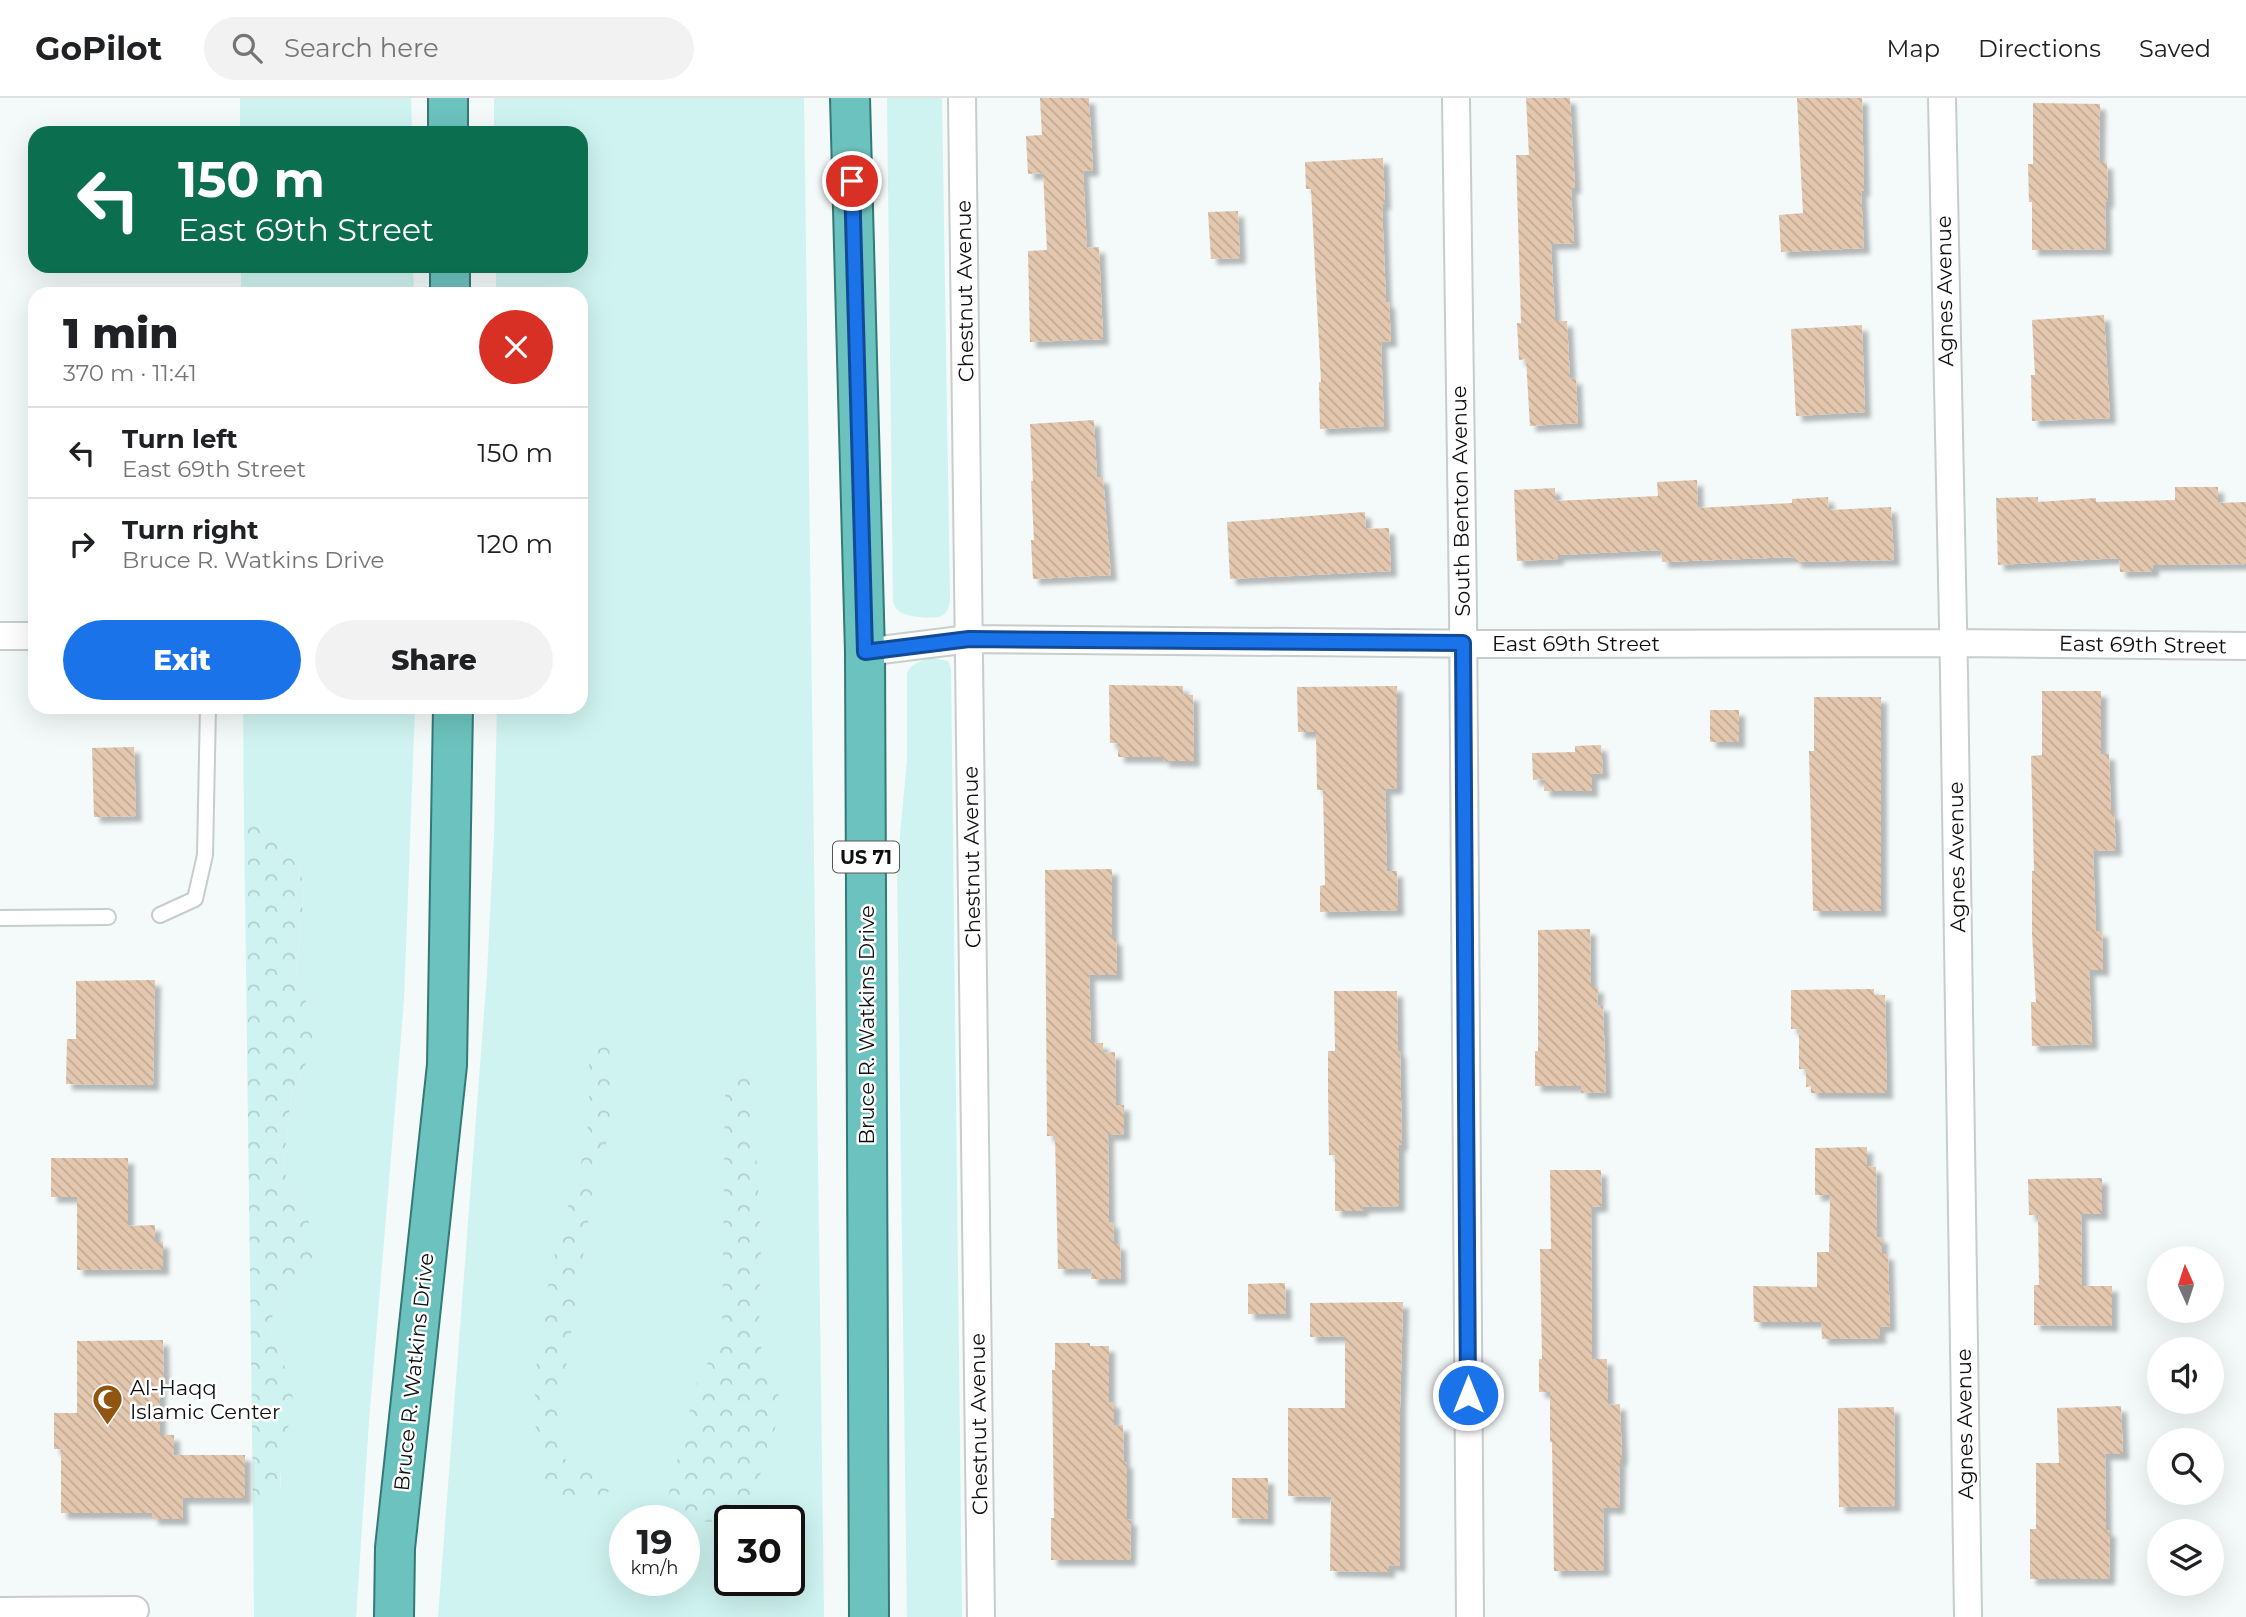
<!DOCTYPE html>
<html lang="en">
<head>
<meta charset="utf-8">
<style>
	body { margin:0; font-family:Montserrat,sans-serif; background:#f2f2f2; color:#202124; height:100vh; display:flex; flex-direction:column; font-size:26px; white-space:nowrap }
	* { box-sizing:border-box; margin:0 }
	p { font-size:23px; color:#757577 }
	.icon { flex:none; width:38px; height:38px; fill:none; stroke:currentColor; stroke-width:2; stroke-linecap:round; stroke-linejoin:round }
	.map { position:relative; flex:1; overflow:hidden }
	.sheet { position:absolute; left:28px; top:189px; width:560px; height:427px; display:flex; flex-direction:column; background:#fff; border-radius:21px; box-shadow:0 7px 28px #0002 }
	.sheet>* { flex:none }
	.banner { position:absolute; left:28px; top:28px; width:560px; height:147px; border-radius:21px; box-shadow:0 7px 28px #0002; background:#0b6e4f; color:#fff; overflow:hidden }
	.needle { width:46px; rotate:357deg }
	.tools { position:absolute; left:2147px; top:1148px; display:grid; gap:14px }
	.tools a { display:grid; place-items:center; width:77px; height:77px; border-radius:50%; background:#fff; box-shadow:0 7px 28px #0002; font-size:35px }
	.speed { position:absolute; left:609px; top:1407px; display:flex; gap:14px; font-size:35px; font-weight:700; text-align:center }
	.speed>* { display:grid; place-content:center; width:91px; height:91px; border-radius:50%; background:#fff; box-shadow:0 7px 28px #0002; line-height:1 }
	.speed small { font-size:18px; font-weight:400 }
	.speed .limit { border:4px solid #111; border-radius:10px; background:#fff; color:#111 }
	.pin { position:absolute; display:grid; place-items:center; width:60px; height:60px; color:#fff; margin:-30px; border:4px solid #fff; border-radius:50%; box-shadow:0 2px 7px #0007 }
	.me { position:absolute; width:77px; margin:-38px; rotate:0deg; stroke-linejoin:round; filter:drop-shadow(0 0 5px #0008) }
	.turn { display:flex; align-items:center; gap:24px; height:147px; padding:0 35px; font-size:32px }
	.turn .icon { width:91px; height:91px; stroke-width:2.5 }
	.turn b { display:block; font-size:49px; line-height:60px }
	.round { display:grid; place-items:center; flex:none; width:74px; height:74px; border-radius:37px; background:#f2f2f2 }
	.overview { display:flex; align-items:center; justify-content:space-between; height:119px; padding:0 35px }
	h1 { font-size:42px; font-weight:800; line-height:52px }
	.primary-button { display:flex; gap:14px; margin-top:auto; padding:14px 35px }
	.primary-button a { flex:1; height:80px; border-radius:42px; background:#1a73e8; color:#fff; font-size:28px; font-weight:800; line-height:80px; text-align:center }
	.primary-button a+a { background:#f2f2f2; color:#202124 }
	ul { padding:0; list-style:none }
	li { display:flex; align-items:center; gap:21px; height:91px; padding:0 35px; border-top:2px solid #e0e0e0 }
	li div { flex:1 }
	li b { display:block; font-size:26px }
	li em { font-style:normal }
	header { display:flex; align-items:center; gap:42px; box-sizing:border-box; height:98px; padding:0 35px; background:#fff; border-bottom:2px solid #e0e0e0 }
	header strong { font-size:33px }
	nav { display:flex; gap:38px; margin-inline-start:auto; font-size:24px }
	.search { width:490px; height:63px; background:#f2f2f2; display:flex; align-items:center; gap:18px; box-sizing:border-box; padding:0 24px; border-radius:38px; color:#757577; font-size:26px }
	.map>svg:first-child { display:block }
</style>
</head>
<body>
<header>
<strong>GoPilot</strong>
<div class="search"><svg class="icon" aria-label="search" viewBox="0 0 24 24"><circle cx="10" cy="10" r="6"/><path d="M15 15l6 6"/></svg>Search here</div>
<nav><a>Map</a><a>Directions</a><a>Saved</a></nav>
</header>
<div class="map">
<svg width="2246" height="1519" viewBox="0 0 2246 1519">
	<defs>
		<pattern id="forest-crowns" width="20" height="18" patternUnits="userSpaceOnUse" patternTransform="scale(1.75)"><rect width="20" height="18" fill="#cef3f0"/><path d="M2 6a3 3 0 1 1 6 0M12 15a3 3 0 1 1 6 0" fill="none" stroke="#b0cfcd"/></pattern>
		<pattern id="building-back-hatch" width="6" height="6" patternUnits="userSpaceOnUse" patternTransform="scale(1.75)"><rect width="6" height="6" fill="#e3c7af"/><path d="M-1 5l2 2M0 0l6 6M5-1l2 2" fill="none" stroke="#c2aa95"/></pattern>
		<filter id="shadow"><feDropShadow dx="6" dy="6" stdDeviation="2" flood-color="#0004"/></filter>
	</defs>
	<rect width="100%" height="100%" fill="#f4f9f9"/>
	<!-- grass -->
	<path fill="#cef3f0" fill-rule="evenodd" d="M240,0H411L412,35H240Z
		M494,0H804L824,1519H438L487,876L494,738L497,609H581V196H496V168H581V35H494ZM625,1423H684V1482H625ZM730,1423H789V1482H730Z
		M887,0H942L950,502C949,507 948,514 943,517C936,522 906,519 899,513C895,510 895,508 893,504Z
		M241,168H413L414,196H241Z
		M934,560L948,563L951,571L962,1519H907L897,770L907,662V576C910,565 923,562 934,560Z
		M243,609H415L404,902L369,1323L356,1519H254L253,1407L280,1395L285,1269L269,1231L280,1192L297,1185L307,1106L283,1074L291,997L305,968L309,912L296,874L304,794L300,769L244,716Z"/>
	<!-- forest -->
	<path fill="url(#forest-crowns)" d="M244,716L300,769L304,794L296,874L309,912L313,939L305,968L291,997L283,1074L307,1106L313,1166L297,1185L280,1192L269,1231L285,1269L293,1300L280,1379V1396L253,1407Z
		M606,949L616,957L607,1043L596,1074L557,1327L559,1347L563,1360L615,1387L601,1401L564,1403L552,1398C519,1334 541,1208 559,1140C567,1107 581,1075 586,1042C590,1016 589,988 589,961L595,952Z
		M740,974L752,976L761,1147L759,1214L762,1263L776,1286L780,1304L777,1324L750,1408L741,1419L730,1424L673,1423L668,1418L666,1408L697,1284L710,1261L722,1249L725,997L731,983Z"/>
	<!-- building -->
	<path fill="url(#building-back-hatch)" filter="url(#shadow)" d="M1040,0H1089L1093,72L1083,73L1087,150L1099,149L1103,241L1030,244L1028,153L1047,152L1043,75L1028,76L1026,38L1042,37Z
		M1526,0H1570L1575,90H1571L1574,145L1551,146L1555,223H1567L1570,281L1576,280L1578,325L1530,328L1526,261L1519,262L1517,225H1521L1516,57H1529Z
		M1797,0H1862L1864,93H1861L1864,150L1781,154L1779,117L1803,115Z
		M2033,5L2100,6L2099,65H2107L2108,104H2105L2106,151L2032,152V104H2029L2028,66H2033Z
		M1383,60L1385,106H1382L1386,204H1389L1391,243L1381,244L1384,328L1320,331L1319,284H1321L1311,91H1306L1305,64Z
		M1238,113L1240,160L1211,161L1208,114Z
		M2104,217L2110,320L2032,323L2031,277H2035L2032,222Z
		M1862,227L1865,314L1796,318L1791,231Z
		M1094,322L1097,380L1103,379L1111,477L1033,481L1031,442H1034L1031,383H1033L1030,326Z
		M1697,382L1698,410L1792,405V401L1828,399L1829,412L1891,409L1894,462L1795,464V459L1662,464L1661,452L1558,457V461L1517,463L1514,392L1555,390V403L1658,398L1657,384Z
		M2175,389H2218V405L2246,404V466L2153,467V473L2120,474L2119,460L1998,467L1996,400L2038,399V404L2096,400V404L2175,402Z
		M1365,414L1366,431L1389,430L1391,473L1230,481L1227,424Z
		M1109,587L1183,588V597H1193L1194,663H1163V659H1118V645H1110Z
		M1397,588V690L1385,691L1387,773H1397L1398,812L1320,814V788L1325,787L1323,692H1317L1316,634H1298L1297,589Z
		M2042,593H2101V656H2109L2111,716H2114L2116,752L2093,753L2096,833H2102L2103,872H2089L2092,946L2032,948L2031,904H2036L2032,836V773H2034L2031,658L2042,657Z
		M1814,599H1881V813H1813L1809,653H1814Z
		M1710,612H1739V644H1710Z
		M1601,647L1603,675L1592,676V693H1544V681L1533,682L1532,655L1575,654V648Z
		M134,649L136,718L94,719L92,650Z
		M1112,771V841H1116L1117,877H1089L1091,945H1103V955L1115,954L1116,1007H1124V1036L1108,1037L1109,1124H1113L1114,1146H1120L1121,1181H1091L1092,1171H1058L1055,1038H1047L1045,772Z
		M1590,831L1591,889H1598L1597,908L1603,907L1606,994L1581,995V988H1535V953H1538V832Z
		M155,882L153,987L66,986L67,941H76V883Z
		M1874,891V897H1885L1887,995H1811V988L1806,989V971H1799V931H1791V892Z
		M1334,893H1397L1398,953H1400L1402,1047H1399V1108L1363,1109L1362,1113H1335V1057H1329L1328,990V953H1335Z
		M1867,1049V1068L1876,1069L1877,1139H1882V1156H1888L1890,1228L1880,1229V1240L1822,1241L1821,1224H1754L1753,1188L1817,1189V1154H1829L1830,1097H1815V1050Z
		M51,1060H128V1128L155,1127V1144H163V1171L77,1172V1099H51Z
		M1550,1072H1601L1602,1108L1591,1109L1592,1261H1607L1608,1307L1620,1306L1622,1361H1620L1619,1410H1603L1604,1472L1554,1473L1552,1344H1550V1294H1539V1261H1542L1540,1151H1551Z
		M2102,1080V1116H2081L2082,1188H2112V1228L2034,1227V1187H2039L2038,1117H2029L2028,1081Z
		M1285,1185L1286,1216H1248V1186Z
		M1403,1204L1400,1310V1468L1389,1467V1474L1330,1473L1331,1399L1288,1398V1310H1345V1238L1310,1239V1205Z
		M163,1242L164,1285H160V1337H174V1357H245V1400H182L183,1421H152V1415H61V1351H54V1315H77V1243Z
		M1055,1245H1090V1248H1109V1304H1114V1328L1123,1327L1124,1364H1127V1421L1131,1422L1130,1462H1051V1420H1054L1052,1272H1055Z
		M2121,1308L2123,1356H2105L2106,1432L2110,1433L2109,1481H2030V1431H2036V1365H2059L2057,1310Z
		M1894,1309L1895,1408L1839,1409L1838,1310Z
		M1232,1380H1268V1421L1232,1420Z"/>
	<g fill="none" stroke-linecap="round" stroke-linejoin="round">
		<defs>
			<path id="service" d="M160,817L195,801L205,757L208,609
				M0,820L108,819"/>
			<path id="minor" d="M962,0L981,1519
				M1456,0L1463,510L1470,1519
				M1942,0L1954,575L1968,1519
				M0,538H35
				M865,554L969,541L1493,546L1953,545L2246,548
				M0,1513L135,1512"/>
			<path id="trunk" d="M448,0V35
				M850,0L865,554L869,1519
				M450,168V196
				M394,1519L395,1450L447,967L453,609"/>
		</defs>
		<!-- service casing -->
		<use href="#service" stroke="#c7cccc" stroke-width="18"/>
		<!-- minor casing -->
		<use href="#minor" stroke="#c7cccc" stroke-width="30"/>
		<!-- trunk casing -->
		<use href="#trunk" stroke="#337976" stroke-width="42"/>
		<!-- service -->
		<use href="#service" stroke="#fff" stroke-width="14"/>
		<!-- minor -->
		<use href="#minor" stroke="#fff" stroke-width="26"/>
		<!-- trunk -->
		<use href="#trunk" stroke="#6cc2be" stroke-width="38"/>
	</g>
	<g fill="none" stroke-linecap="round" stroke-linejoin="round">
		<defs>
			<path id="route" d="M852,83L865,554L969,541L1463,545L1468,1297"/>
		</defs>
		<!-- route casing -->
		<use href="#route" stroke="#114b97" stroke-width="18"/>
		<!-- route -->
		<use href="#route" stroke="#1a73e8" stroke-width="12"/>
	</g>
	<!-- icons -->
	<defs>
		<symbol id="mosque-pin" viewBox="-11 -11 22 30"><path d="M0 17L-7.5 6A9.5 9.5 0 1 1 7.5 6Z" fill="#8f5511" stroke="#fff"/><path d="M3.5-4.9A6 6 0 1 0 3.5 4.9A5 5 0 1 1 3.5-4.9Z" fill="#fff"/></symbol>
	</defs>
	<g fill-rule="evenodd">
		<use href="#mosque-pin" x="90" y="1284" width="35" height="47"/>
	</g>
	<g text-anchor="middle" stroke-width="5" stroke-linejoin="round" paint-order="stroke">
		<!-- shield labels -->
		<rect fill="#fff" stroke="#565857" stroke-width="2" x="833" y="743.5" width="66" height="31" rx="5"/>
		<g font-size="19" font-weight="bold" fill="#0e100f">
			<text x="866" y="766">US 71</text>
		</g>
		<!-- street labels -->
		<g font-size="21" fill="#0e100f" stroke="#fff">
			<text transform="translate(965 193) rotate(-91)" y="7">Chestnut Avenue</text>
			<text transform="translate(1945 193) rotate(-91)" y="7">Agnes Avenue</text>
			<text transform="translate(1461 403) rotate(-91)" y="7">South Benton Avenue</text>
			<text x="1576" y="553">East 69th Street</text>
			<text transform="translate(2143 547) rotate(1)" y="7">East 69th Street</text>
			<text transform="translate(972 759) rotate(-91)" y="7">Chestnut Avenue</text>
			<text transform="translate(1957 759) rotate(-91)" y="7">Agnes Avenue</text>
			<text transform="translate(867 927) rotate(-90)" y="7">Bruce R. Watkins Drive</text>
			<text transform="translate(414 1274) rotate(-84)" y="7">Bruce R. Watkins Drive</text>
			<text transform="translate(979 1326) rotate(-91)" y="7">Chestnut Avenue</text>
			<text transform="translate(1965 1326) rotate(-91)" y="7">Agnes Avenue</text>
		</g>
		<!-- poi labels -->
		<g font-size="21" fill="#0e100f" stroke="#fff" text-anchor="start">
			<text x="130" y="1297">Al-Haqq<tspan x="130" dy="24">Islamic Center</tspan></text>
		</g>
	</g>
</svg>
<div class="tools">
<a><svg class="needle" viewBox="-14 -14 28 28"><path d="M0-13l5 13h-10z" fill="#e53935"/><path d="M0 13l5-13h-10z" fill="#757577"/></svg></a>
<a><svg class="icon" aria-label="sound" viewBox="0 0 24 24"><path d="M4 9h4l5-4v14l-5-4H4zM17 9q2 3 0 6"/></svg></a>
<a><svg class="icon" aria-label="search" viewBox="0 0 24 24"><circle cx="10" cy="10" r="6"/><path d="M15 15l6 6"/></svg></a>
<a><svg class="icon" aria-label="layers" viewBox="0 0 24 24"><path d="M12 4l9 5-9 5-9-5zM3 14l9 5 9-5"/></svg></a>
</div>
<div class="speed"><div>19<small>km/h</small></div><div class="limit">30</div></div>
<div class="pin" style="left:852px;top:83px;background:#d93025"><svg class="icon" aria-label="arrive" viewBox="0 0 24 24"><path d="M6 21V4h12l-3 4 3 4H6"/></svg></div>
<svg class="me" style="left:1468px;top:1297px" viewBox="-20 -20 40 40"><circle r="17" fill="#1a73e8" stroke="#fff" stroke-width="3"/><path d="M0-11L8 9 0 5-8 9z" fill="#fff"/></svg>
<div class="banner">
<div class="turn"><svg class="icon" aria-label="left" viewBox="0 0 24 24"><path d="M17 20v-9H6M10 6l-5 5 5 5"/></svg><div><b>150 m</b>East 69th Street</div></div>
</div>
<section class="sheet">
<div class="overview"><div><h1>1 min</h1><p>370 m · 11:41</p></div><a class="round" style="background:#d93025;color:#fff"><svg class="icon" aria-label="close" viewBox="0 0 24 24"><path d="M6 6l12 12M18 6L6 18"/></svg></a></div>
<ul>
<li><svg class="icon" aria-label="left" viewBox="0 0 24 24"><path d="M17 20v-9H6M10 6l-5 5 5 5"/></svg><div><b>Turn left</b><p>East 69th Street</p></div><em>150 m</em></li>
<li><svg class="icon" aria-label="right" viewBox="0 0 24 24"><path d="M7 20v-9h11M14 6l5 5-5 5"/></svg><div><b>Turn right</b><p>Bruce R. Watkins Drive</p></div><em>120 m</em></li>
</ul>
<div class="primary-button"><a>Exit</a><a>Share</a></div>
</section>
</div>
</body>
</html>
